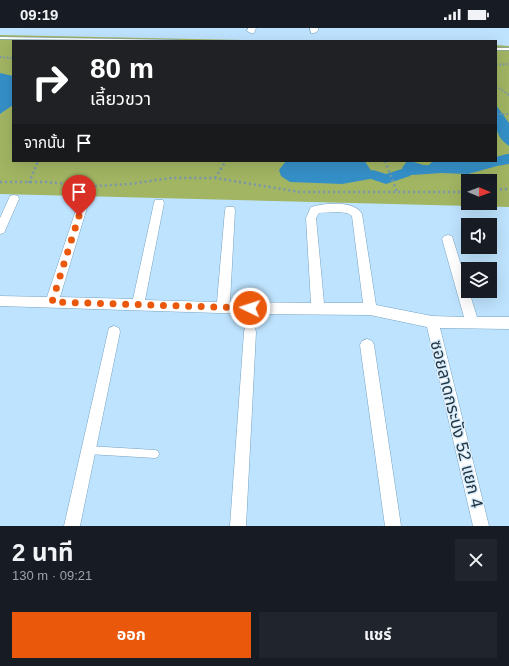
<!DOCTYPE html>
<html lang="th">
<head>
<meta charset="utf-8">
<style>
	body { margin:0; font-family:Helvetica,"Noto Sans Thai",sans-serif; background:#20242c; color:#f1f3f6; height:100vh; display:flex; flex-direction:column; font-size:15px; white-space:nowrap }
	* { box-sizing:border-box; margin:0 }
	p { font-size:13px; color:#9ea1a6 }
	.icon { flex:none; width:22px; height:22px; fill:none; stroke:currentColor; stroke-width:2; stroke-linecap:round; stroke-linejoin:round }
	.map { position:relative; height:498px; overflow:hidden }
	.side { display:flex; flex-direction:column; background:#171b24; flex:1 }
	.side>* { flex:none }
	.hud { position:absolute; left:12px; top:12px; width:485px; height:122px; border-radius:0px; box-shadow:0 4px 16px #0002; background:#202124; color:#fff; overflow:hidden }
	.needle { width:26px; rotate:91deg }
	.buttons { position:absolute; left:461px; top:146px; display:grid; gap:8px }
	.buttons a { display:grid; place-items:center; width:36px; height:36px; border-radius:0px; background:#171b24; box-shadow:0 4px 16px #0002; font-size:20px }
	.pin { position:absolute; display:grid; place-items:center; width:34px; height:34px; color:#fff; margin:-41px -17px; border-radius:50% 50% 50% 0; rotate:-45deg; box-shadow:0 0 4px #0007 }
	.pin .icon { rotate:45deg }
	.me { position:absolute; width:44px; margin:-22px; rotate:274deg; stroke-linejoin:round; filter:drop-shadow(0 0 3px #0008) }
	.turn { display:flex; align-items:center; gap:14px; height:84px; padding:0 12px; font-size:18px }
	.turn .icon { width:52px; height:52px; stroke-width:2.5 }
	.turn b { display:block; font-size:28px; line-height:34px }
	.then { display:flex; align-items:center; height:38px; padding:0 12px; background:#0003; gap:8px; font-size:15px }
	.round { display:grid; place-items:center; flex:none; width:42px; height:42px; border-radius:0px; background:#20242c }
	.summary { display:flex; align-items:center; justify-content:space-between; height:68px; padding:0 12px }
	h1 { font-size:24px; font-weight:700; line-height:30px }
	.button { display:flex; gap:8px; margin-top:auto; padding:8px 12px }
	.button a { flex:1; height:46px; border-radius:0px; background:#ea580c; color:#fff; font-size:16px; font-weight:700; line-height:46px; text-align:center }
	.button a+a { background:#20242c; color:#f1f3f6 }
	.status { display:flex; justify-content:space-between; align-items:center; height:28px; padding:0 20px; background:#171b24; direction:ltr }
	.status svg { height:11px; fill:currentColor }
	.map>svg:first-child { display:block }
</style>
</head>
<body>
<div class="status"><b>09:19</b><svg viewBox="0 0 49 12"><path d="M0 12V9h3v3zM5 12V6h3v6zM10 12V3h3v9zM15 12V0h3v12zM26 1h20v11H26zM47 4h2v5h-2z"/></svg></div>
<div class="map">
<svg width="509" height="498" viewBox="0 0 509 498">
	<rect width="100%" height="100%" fill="#bee3fe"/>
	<!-- green -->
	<path fill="#a2b563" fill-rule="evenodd" d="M0,7L291,13H13V133H496V17L509,18V179L0,166ZM468,153H490V175H468Z"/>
	<!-- water -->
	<path fill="#3590c8" d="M0,45L13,48V77L0,86Z
		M496,77L509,95V118C493,107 496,95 496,77Z
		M507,126H509V136L497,138L468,146L441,145L412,147L405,145L402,140L407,133C416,133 420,138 429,137L433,133H496V129Z
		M286,133H365C367,138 372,142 373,147L370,151L342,156L290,154L281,148L279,142Z"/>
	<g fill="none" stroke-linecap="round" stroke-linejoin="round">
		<!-- canal -->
		<path fill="#3590c8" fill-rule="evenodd" d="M405,140L410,142L412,145L410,148L386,156L368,150L366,147L368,144L373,142L386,146Z"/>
		<defs>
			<path id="lane" d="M0,9L179,12L181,13L0,11Z
				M496,20H509V22H496Z
				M88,418L155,422L158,423L159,426L158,429L155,430L88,426L85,425L84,422L85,419Z"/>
			<path id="street" d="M248,0H256L254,5H251L247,3Z
				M310,0H318V3L314,5H311Z
				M14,167L18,168L19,171L4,205L0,206V190L10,168Z
				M84,169L88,170L89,173L60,269L133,271L154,175L155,172H163L164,175L145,272L217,274L225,182L226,179H234L235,182L230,274L311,275L306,190L311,179C324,175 355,172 362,186L376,277L432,288L464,289L442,211L444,208L448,207L452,208L477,289H509V301L440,300L489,498H473L427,299L370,287L250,286L0,278V268L47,269L80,170ZM337,184L347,185L352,188L363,275H324L316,190L319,185Z
				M114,298L119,300L120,304L80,498H64L108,304L109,300Z
				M250,298L255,300L256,304L246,498H230L244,304L245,300Z
				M367,311L372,313L374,317L401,498H385L360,317L362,313Z"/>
		</defs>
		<!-- lane casing -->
		<use href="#lane" stroke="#76a3c2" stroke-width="1"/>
		<!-- street casing -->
		<use href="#street" stroke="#76a3c2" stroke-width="1"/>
		<!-- path-far1 -->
		<path stroke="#7996ab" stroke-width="2" stroke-dasharray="1.5 2" stroke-linecap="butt" d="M0,29L13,30
			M496,37L509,36
			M496,58L509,67
			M496,86H509"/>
		<!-- path -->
		<path stroke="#7996ab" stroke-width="2.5" stroke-dasharray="2 3" stroke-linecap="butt" d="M385,133L397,164
			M215,150L226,133
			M0,154H45L94,158L129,156L171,150H215L300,164H468
			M29,155L38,133
			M490,162L509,161"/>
		<!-- lane -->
		<use href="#lane" fill="#fff" fill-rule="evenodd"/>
		<!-- street -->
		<use href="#street" fill="#fff" fill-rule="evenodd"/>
	</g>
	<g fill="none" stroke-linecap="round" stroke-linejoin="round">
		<!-- route -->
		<path stroke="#ea580c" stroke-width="7" stroke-dasharray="0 12.6" d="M79,188L52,274L250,280"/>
	</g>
	<g text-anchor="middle" stroke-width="3" stroke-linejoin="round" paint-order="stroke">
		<!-- near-street labels -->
		<g font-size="17" fill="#223542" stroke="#dbedfb">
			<text transform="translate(457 396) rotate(76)" y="6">ซอยลาดกระบัง 52 แยก 4</text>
		</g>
	</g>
</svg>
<div class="buttons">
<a><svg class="needle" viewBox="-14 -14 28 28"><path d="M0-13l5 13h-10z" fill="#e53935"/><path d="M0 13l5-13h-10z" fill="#9ea1a6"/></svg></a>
<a><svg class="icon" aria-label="sound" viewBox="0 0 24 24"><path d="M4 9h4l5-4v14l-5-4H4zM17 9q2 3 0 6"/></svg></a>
<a><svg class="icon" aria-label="layers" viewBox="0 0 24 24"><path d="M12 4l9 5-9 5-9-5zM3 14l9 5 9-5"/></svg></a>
</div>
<div class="pin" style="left:79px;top:188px;background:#d93025"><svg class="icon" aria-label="arrive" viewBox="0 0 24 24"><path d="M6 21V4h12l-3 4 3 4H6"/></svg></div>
<svg class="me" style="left:250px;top:280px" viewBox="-20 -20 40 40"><circle r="17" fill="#ea580c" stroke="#fff" stroke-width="3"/><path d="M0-11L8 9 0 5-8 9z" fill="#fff"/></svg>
<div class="hud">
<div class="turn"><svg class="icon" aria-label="right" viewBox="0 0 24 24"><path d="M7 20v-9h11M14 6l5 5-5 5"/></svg><div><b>80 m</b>เลี้ยวขวา</div></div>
<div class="then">จากนั้น<svg class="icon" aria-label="arrive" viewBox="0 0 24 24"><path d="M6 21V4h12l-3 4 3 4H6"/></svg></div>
</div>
</div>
<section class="side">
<div class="summary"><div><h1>2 นาที</h1><p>130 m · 09:21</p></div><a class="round"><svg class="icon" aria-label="close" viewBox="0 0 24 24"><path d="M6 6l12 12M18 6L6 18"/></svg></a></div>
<div class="button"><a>ออก</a><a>แชร์</a></div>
</section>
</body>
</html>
